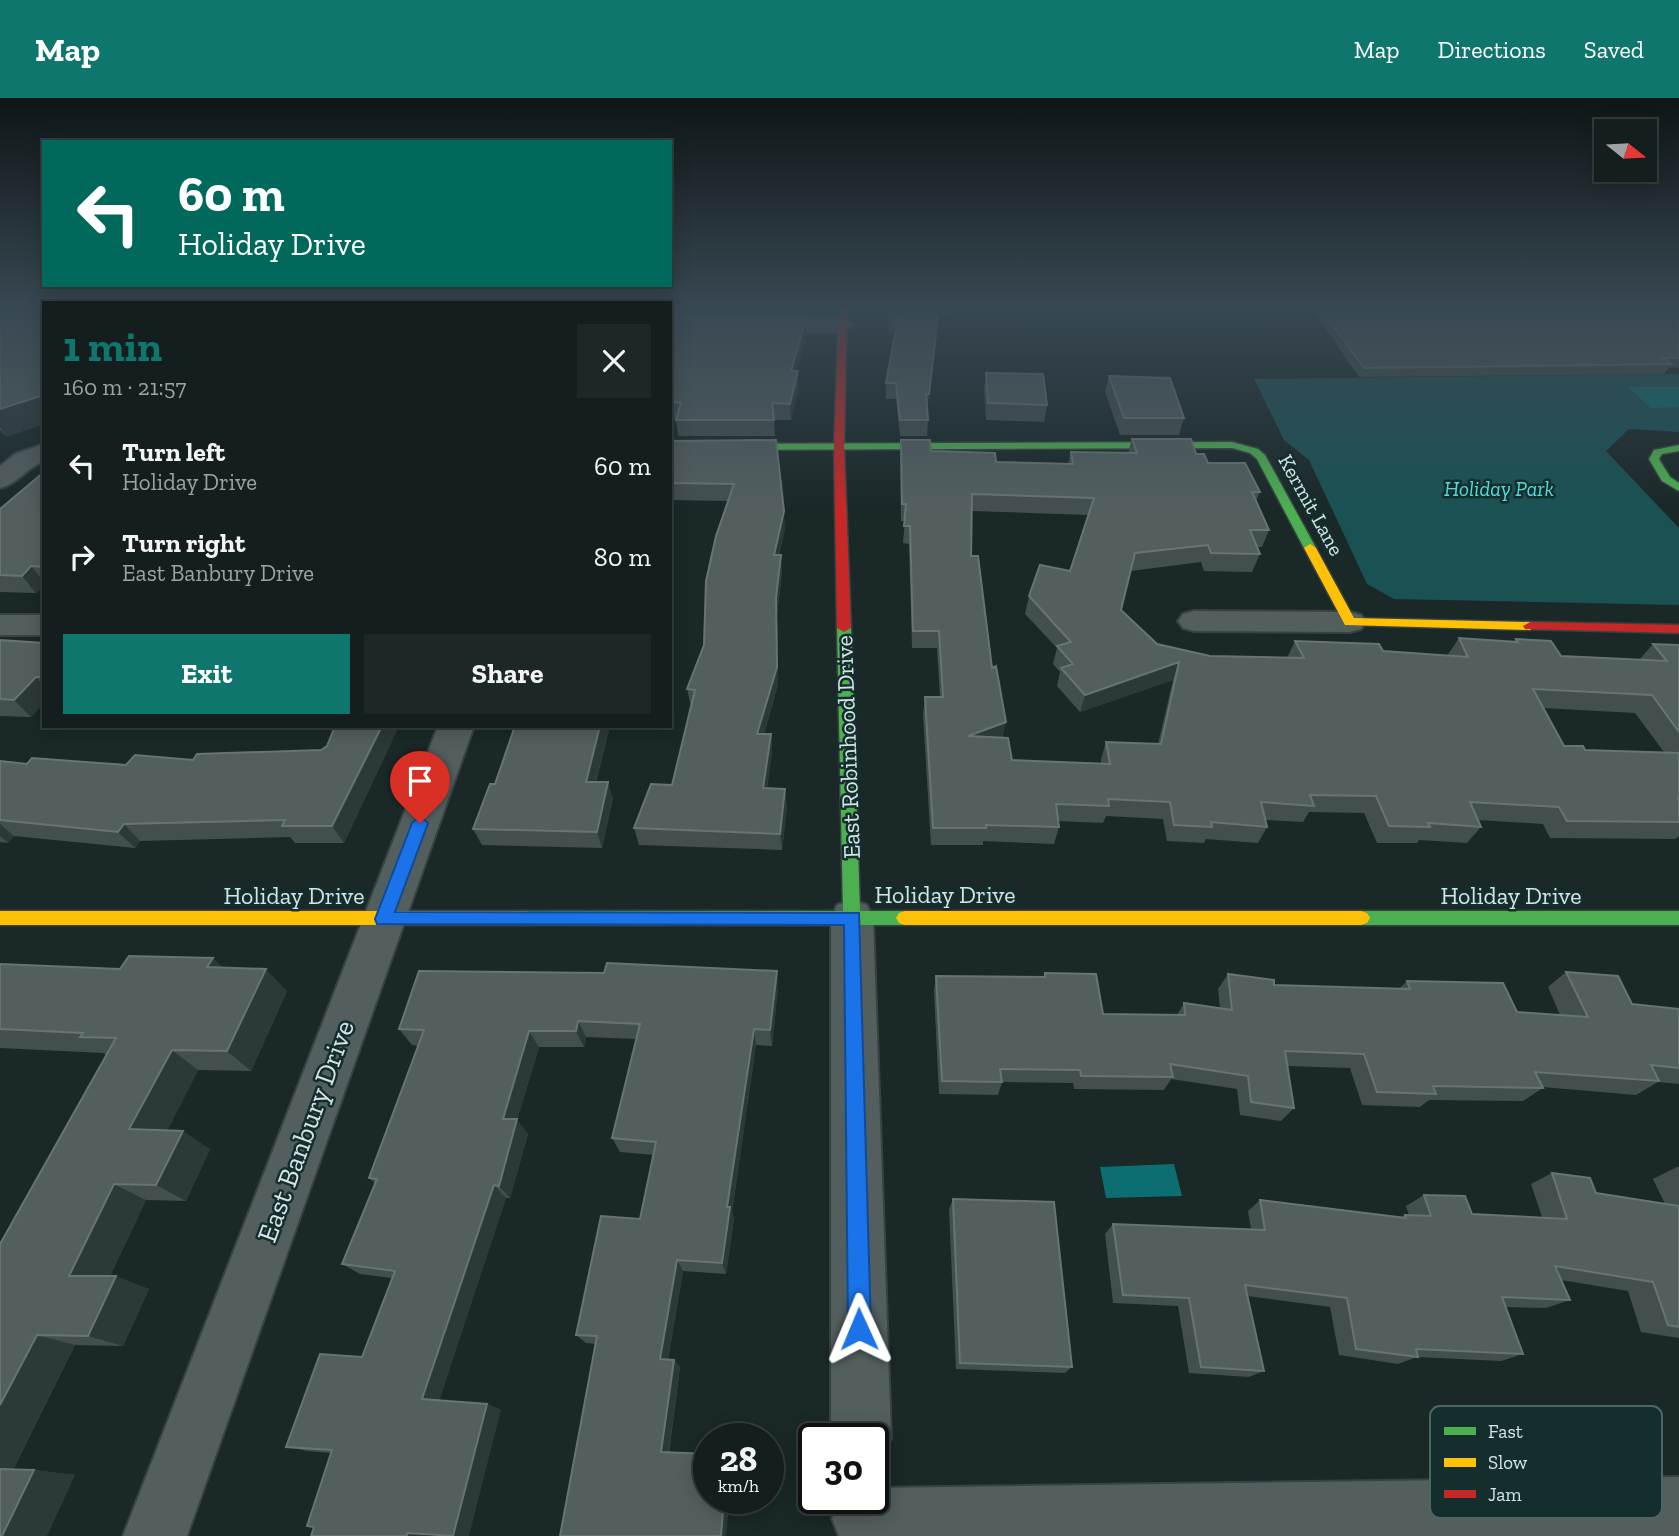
<!DOCTYPE html>
<html lang="en">
<head>
<meta charset="utf-8">
<style>
	body { margin:0; font-family:"Zilla Slab",serif; background:#1d2727; color:#f1f3f6; height:100vh; display:flex; flex-direction:column; font-size:26px; white-space:nowrap }
	* { box-sizing:border-box; margin:0 }
	p { font-size:23px; color:#9da2a4 }
	.icon { flex:none; width:38px; height:38px; fill:none; stroke:currentColor; stroke-width:2; stroke-linecap:round; stroke-linejoin:round }
	.map { position:relative; flex:1; overflow:hidden }
	.drawer { position:absolute; left:42px; top:203px; width:630px; height:427px; display:flex; flex-direction:column; background:#141e1e; border-radius:0px; box-shadow:0 4px 18px #0003,0 0 0 2px #333c3c }
	.drawer>* { flex:none }
	.guide { position:absolute; left:42px; top:42px; width:630px; height:147px; border-radius:0px; box-shadow:0 4px 18px #0003,0 0 0 2px #333c3c; background:#00695c; color:#fff; overflow:hidden }
	.needle { width:46px; rotate:108deg }
	.fabs { position:absolute; left:1594px; top:21px; display:grid; gap:14px }
	.fabs a { display:grid; place-items:center; width:63px; height:63px; border-radius:0px; background:#141e1e; box-shadow:0 4px 18px #0003,0 0 0 2px #333c3c; font-size:35px }
	.speed { position:absolute; left:693px; top:1325px; display:flex; gap:14px; font-size:35px; font-weight:700; text-align:center }
	.speed>* { display:grid; place-content:center; width:91px; height:91px; border-radius:50%; background:#141e1e; box-shadow:0 4px 18px #0003,0 0 0 2px #333c3c; line-height:1 }
	.speed small { font-size:18px; font-weight:400 }
	.speed .limit { border:4px solid #111; border-radius:10px; background:#fff; color:#111 }
	.pin { position:absolute; display:grid; place-items:center; width:60px; height:60px; color:#fff; margin:-72px -30px; border-radius:50% 50% 50% 0; rotate:-45deg; box-shadow:0 0 7px #0007 }
	.pin .icon { rotate:45deg }
	.me { position:absolute; width:77px; margin:-38px; rotate:359deg; stroke-linejoin:round; filter:drop-shadow(0 0 5px #0008) }
	.turn { display:flex; align-items:center; gap:24px; height:147px; padding:0 21px; font-size:32px }
	.turn .icon { width:91px; height:91px; stroke-width:2.5 }
	.turn b { display:block; font-size:49px; line-height:60px }
	.round { display:grid; place-items:center; flex:none; width:74px; height:74px; border-radius:0px; background:#1d2727 }
	.summary { display:flex; align-items:center; justify-content:space-between; height:119px; padding:0 21px }
	h1 { font-size:42px; font-weight:700; line-height:52px; color:#0f766e }
	.action { display:flex; gap:14px; margin-top:auto; padding:14px 21px }
	.action a { flex:1; height:80px; border-radius:0px; background:#0f766e; color:#fff; font-size:28px; font-weight:700; line-height:80px; text-align:center }
	.action a+a { background:#1d2727; color:#f1f3f6 }
	ul { padding:0; list-style:none }
	li { display:flex; align-items:center; gap:21px; height:91px; padding:0 21px }
	li div { flex:1 }
	li b { display:block; font-size:26px }
	li em { font-style:normal }
	header { display:flex; align-items:center; gap:42px; box-sizing:border-box; height:98px; padding:0 35px; background:#0f766e; color:#fff }
	header strong { font-size:33px }
	nav { display:flex; gap:38px; margin-inline-start:auto; font-size:24px }
	.map>svg:first-child { display:block }
</style>
</head>
<body>
<header>
<strong>Map</strong>
<nav><a>Map</a><a>Directions</a><a>Saved</a></nav>
</header>
<div class="map">
<svg width="1679" height="1438" viewBox="0 0 1679 1438">
	<rect width="100%" height="100%" fill="#1a2828"/>
	<!-- green -->
	<path fill="#1a5254" d="M1679,276V334L1629,331L1606,353L1679,430V507L1394,501L1367,486L1309,362L1284,342L1254,281Z"/>
	<!-- water -->
	<path fill="#0c6e70" d="M1628,289H1679V309L1651,310Z
		M1174,1066L1182,1098L1106,1100L1100,1069Z"/>
	<g fill="none" stroke-linecap="round" stroke-linejoin="round">
		<defs>
			<path id="street" d="M670,219L842,220L853,227L842,234L670,231Z
				M44,346V363C27,370 17,386 0,390V368L15,356Z
				M1194,513L1350,514L1361,517L1366,524L1361,531L1350,534L1194,533L1183,530L1178,523L1183,516Z
				M0,517H44V537H0Z
				M438,628H474L187,1438H123Z
				M852,802L867,807L873,820L891,1340L882,1361L873,1365V1340H831V820L837,807Z
				M1679,1379V1438H839L832,1421L840,1400H873V1390Z"/>
			<path id="fast" d="M1232,344L1258,351L1265,357L1316,450L1314,453L1310,454L1304,450L1257,361L1250,355L1232,350L670,352V346Z
				M1679,347V353L1662,356L1659,361L1670,379L1679,385V393L1662,383L1649,361L1654,352Z
				M844,526L851,530L860,813H905L911,815L914,820L911,825L905,827H527L521,825L518,820L521,815L527,813H843L837,530Z
				M1361,813H1679V827H1361L1355,825L1352,820L1355,815Z"/>
			<path id="slow" d="M1310,446L1316,450L1354,520L1530,524L1537,528L1530,532L1345,527L1304,450Z
				M0,813H527L533,815L536,820L533,825L527,827H0Z
				M905,813H1361L1367,815L1370,820L1367,825L1361,827H905L899,825L896,820L899,815Z"/>
			<path id="jam" d="M839,210H847L844,349L851,530L844,534L837,530L834,349Z
				M1530,524L1679,527V535L1525,531L1523,528Z"/>
		</defs>
		<!-- street casing -->
		<use href="#street" stroke="#384243" stroke-width="4"/>
		<!-- fast casing -->
		<use href="#fast" stroke="#384243" stroke-width="3"/>
		<!-- slow casing -->
		<use href="#slow" stroke="#384243" stroke-width="3"/>
		<!-- jam casing -->
		<use href="#jam" stroke="#384243" stroke-width="3"/>
		<!-- street -->
		<use href="#street" fill="#535e5e" fill-rule="evenodd"/>
		<!-- fast -->
		<use href="#fast" fill="#4caf50" fill-rule="evenodd"/>
		<!-- slow -->
		<use href="#slow" fill="#ffc107" fill-rule="evenodd"/>
		<!-- jam -->
		<use href="#jam" fill="#c62828" fill-rule="evenodd"/>
	</g>
	<!-- wall -->
	<path fill="#434f4f" fill-rule="evenodd" d="M0,210H44L7,339L0,332Z
		M670,210H812L810,217L670,216Z
		M890,210H950V216L939,215L927,312L928,322L927,338H900L896,301H886V285L895,235L888,234Z
		M1311,210H1679V270L1669,269L1664,276L1359,279Z
		M670,218L806,220L807,236L796,273L799,289L791,322H774L775,338H678L676,321H670Z
		M986,275L1047,307L1044,324L986,322L984,291Z
		M1109,278L1184,320L1179,337H1120L1105,294Z
		M1132,341L1196,356L1208,365L1260,394L1256,403L1269,432L1262,449H1257L1260,456L1252,474L1204,473L1201,464L1131,473L1121,512L1157,546L1210,558L1287,560L1295,543L1383,553L1447,558L1459,540L1513,544L1516,541L1561,558L1639,562L1653,546L1679,547V738L1675,741L1550,740L1543,726L1478,722L1481,729L1467,745L1419,742L1417,745H1377L1364,715L1309,714L1303,724L1266,722L1267,729L1258,745L1206,741L1204,745L1167,743L1163,721L1106,718L1103,725L1058,723L1059,729L1054,746L983,743V747H931L923,616L925,599H940L937,550H912L909,446L903,445L905,423H901L900,359L901,342L931,353L996,364L1068,366L1071,354L1128,355ZM972,413L1088,417L1070,473L1029,498L1025,516L1057,550L1053,566L1060,574L1057,588L1080,614L1173,582L1158,646L1106,644L1101,661V665L1012,662L1003,639L992,570L971,458ZM1543,610L1635,615L1664,654L1585,652L1564,648Z
		M776,342L785,431L779,457L782,475L777,517L778,587L764,636H771L772,653L767,690L787,708L782,752L639,747L634,730L672,687L691,609L687,591L704,547L728,403L670,402L671,343Z
		M44,374V488L36,495L0,494V411Z
		M0,542L44,545V605L31,619L0,618Z
		M335,628H399L344,745H295L290,739L140,743L135,750L14,738L8,745L0,744V663L27,666L126,667L321,652L327,648Z
		M610,628L596,684H608L613,701L602,750L482,747L473,731L495,686Z
		M0,866L120,871L223,870L287,893L251,973L198,972L167,1033L210,1051L186,1103L146,1102L110,1178L149,1191L123,1248L75,1247L13,1372H34L75,1377L0,1438V1146L107,957L103,955L0,950Z
		M1566,874L1632,906L1679,911V986L1658,984L1636,997L1542,989L1543,990L1523,1003L1429,1002L1420,1009L1362,1007L1350,970L1287,968L1294,1010L1281,1023L1240,1017L1237,991L1171,981L1164,992L1074,991L1073,985L1002,984L998,997L939,996L934,893L936,878L1044,879L1045,875L1103,916L1177,917L1184,905L1220,910L1218,891L1228,876L1274,887L1399,891L1407,883L1517,914L1560,917L1548,889Z
		M778,890L772,948L756,947L732,1114L734,1121L726,1176L683,1173L668,1262H674L680,1269L669,1355L709,1400H729L726,1438H560L596,1246L586,1245L576,1237L640,1121L654,1057L620,1054L612,1040L636,941L586,939L584,949H539L517,1022L528,1036L510,1100H506L439,1302L487,1306L501,1312L331,1355L308,1353L286,1349L362,1259L392,1180L360,1176L342,1166L375,1085L369,1080L419,948L412,947L399,931Z
		M1677,1069H1679V1240L1641,1234L1628,1193L1561,1182L1570,1202L1546,1210L1506,1209L1523,1256L1501,1263L1417,1259L1398,1266L1339,1257L1330,1209L1248,1198L1264,1273L1249,1279L1189,1275L1178,1208L1113,1205L1105,1136L1113,1126L1251,1131L1248,1113L1260,1102L1401,1119L1405,1117H1409L1406,1108L1424,1097L1472,1116L1542,1119L1531,1086L1552,1075L1596,1095L1665,1106L1653,1081Z
		M953,1101L1072,1269L1065,1275L956,1271L949,1111Z"/>
	<!-- shaded-wall -->
	<path fill="#2c3939" d="M806,220L807,236L792,289L791,273Z
		M798,273L799,289L791,322L790,306Z
		M44,297V326L7,339L0,329V311Z
		M784,413L785,431L775,474L774,457Z
		M781,457L782,475L777,517L778,587L759,653L757,636Z
		M31,468L44,484V488L36,495L22,478Z
		M1179,564L1173,582L1080,614L1085,597Z
		M36,579L44,587V605L31,619L14,602Z
		M1006,624L1002,642L968,638Z
		M382,628H399L344,745L332,728Z
		M600,628H610L591,701L586,684Z
		M771,636L772,653L765,707L763,690Z
		M608,684L613,701L602,750L597,734Z
		M785,691L787,708L782,752L780,736Z
		M0,726L14,738L8,745L0,738Z
		M124,726L140,743L135,750L118,734Z
		M213,860L236,882L207,869Z
		M266,871L287,893L251,973L227,953Z
		M777,873L778,890L772,948L770,932Z
		M578,923L586,939L584,949L576,933Z
		M754,931L756,947L732,1114L734,1121L726,1176L722,1165L727,1109Z
		M529,933L539,949L517,1022L528,1036L510,1100L499,1088L503,1021Z
		M172,952L198,972L159,1049L129,1031Z
		M183,1033L210,1051L186,1103L156,1087Z
		M114,1086L146,1102L104,1190L69,1178Z
		M494,1087L506,1100L438,1307L422,1301Z
		M677,1162L683,1173L667,1269L660,1261Z
		M116,1178L149,1191L123,1248L88,1238Z
		M37,1237L75,1247L12,1374L0,1373V1307Z
		M674,1262L680,1269L668,1358L661,1354Z
		M487,1306L501,1312L469,1438H453Z
		M34,1372L75,1377L47,1438H2Z
		M724,1400H729L726,1438H721Z
		M407,1435L425,1436V1438H407Z"/>
	<!-- building -->
	<path fill="#535f5f" stroke="#677474" stroke-width="2" fill-rule="evenodd" d="M31,210H44V297L0,311V211H30Z
		M890,210H939L929,296H926L928,322H900L896,285H886L898,219H888Z
		M1320,210H1679V260H1663L1671,266L1364,270Z
		M670,218L806,220L791,273H798L790,306L772,305L774,322H676L681,305L670,304Z
		M986,275L1043,276L1047,307L988,305Z
		M1109,278L1170,280L1184,320H1124Z
		M1132,341H1191L1196,356H1204L1208,365H1245L1260,394H1252L1269,432H1250L1260,456L1211,455L1208,447L1135,455L1121,512L1157,546L1210,558L1304,560L1295,543L1379,546L1383,553L1468,559L1459,540L1518,544L1516,541L1551,543L1561,558L1667,563L1653,546L1679,547V634L1652,597L1533,591L1564,648H1583L1585,652L1679,655V700H1678L1679,702V724L1567,723L1559,709L1470,704L1481,729L1428,725L1430,729L1389,728L1376,698L1310,697L1314,708L1261,704L1267,729L1211,724L1212,729L1174,727L1170,704L1108,701L1109,708L1056,706L1059,729L986,727V730H933L925,599H943L939,533H913L910,428H904L906,406H902L901,342H930L931,353L995,355L996,364L1073,366L1071,354L1137,355ZM972,396L1094,400L1070,473L1040,467L1029,498L1071,544L1057,548L1073,566L1061,570L1085,597L1179,564L1161,646L1106,644L1110,666L1012,662L1008,640L968,638L1006,624L996,568L992,570L978,458H971Z
		M776,342L784,413L774,457H781L776,500L777,569L757,636H771L763,690L785,691L780,736L634,730L651,686L672,687L695,592L687,591L704,547L706,483L716,438L734,386L670,385L671,343Z
		M44,374V469L31,468L22,478L0,477V411Z
		M0,542L44,545V579H36L14,602L0,601Z
		M335,628H382L332,728H282L285,722L124,726L118,734L0,722V663L27,666L32,660L126,667L135,657L193,662L197,656L321,652L327,648Z
		M515,628H600L586,684H608L597,734L473,731L490,686H495Z
		M129,858L213,860L207,869L266,871L227,953L172,952L129,1031L183,1033L156,1087L114,1086L69,1178H116L88,1238L37,1237L0,1307V1146L116,940L80,939L83,935L0,931V866L120,871Z
		M607,865L777,873L770,932L754,931L727,1109H730L722,1165L677,1162L660,1261L674,1262L661,1354L709,1356V1400H724L721,1438H560L597,1238L576,1237L601,1118L640,1121L656,1044L612,1040L640,926L578,923L576,933H529L503,1021H517L499,1088L494,1087L422,1301L487,1306L453,1438L407,1435V1438H311L314,1429L307,1428L332,1352L286,1349L320,1256L362,1259L395,1173L342,1166L377,1081L369,1080L424,932L399,931L419,873L604,875Z
		M1566,874L1618,878L1632,906L1679,911V970L1651,967L1659,983L1535,974L1543,990L1433,988L1436,996L1377,994L1364,956L1285,953L1294,1010L1251,1004L1248,978L1170,966L1173,979L1081,978L1080,972L1000,971L1002,984L942,983L936,878L1045,879V875L1096,876L1103,916L1185,917L1184,905L1232,912L1228,876L1274,882V887L1410,891L1407,883L1503,885L1517,914L1588,919Z
		M1552,1075L1590,1080L1596,1095L1679,1108V1229L1668,1227L1653,1184L1555,1168L1570,1202L1502,1199L1523,1256L1416,1251L1418,1259L1356,1251L1347,1200L1245,1187L1264,1273L1201,1269L1189,1200L1123,1197L1113,1126L1265,1132L1260,1102L1406,1120L1405,1117L1431,1118L1424,1097L1465,1098L1472,1116L1567,1121Z
		M953,1101L1054,1104L1072,1269L960,1265Z
		M0,1371L34,1372L2,1438H0Z"/>
	<!-- sky -->
	<linearGradient id="sky" x2="0" y2="1"><stop stop-color="#0e1616"/><stop offset="0.51" stop-color="#384853"/><stop offset="1" stop-color="#384853" stop-opacity="0"/></linearGradient>
	<rect width="1679" height="411" fill="url(#sky)"/>
	<!-- route -->
	<path fill="#1a73e8" stroke="#114b97" stroke-width="2" d="M420,718L428,725L395,814L859,815L871,1231L868,1239L859,1242L851,1239L848,1231L844,827L377,826L375,821L412,725Z"/>
	<g text-anchor="middle" stroke-width="5" stroke-linejoin="round" paint-order="stroke">
		<!-- far-park labels -->
		<g font-size="21" font-style="italic" fill="#55dadd" stroke="#142e2e">
			<text x="1499" y="398">Holiday Park</text>
		</g>
		<!-- far-street labels -->
		<g font-size="21" fill="#d6e4e5" stroke="#142e2e">
			<text transform="translate(1311 407) rotate(61)" y="7">Kermit Lane</text>
		</g>
		<!-- street labels -->
		<g font-size="24" fill="#d6e4e5" stroke="#142e2e">
			<text transform="translate(848 649) rotate(-92)" y="8">East Robinhood Drive</text>
			<text x="945" y="805">Holiday Drive</text>
			<text x="294" y="806">Holiday Drive</text>
			<text x="1511" y="806">Holiday Drive</text>
		</g>
		<!-- near-street labels -->
		<g font-size="28" fill="#d6e4e5" stroke="#142e2e">
			<text transform="translate(305 1033) rotate(-70)" y="10">East Banbury Drive</text>
		</g>
	</g>
	<!-- legend -->
	<rect x="1430" y="1308" width="232" height="112" rx="10" fill="#142e2e" stroke="#4e6565" stroke-width="2"/>
	<rect x="1444" y="1329" width="32" height="8" fill="#4caf50"/>
	<rect x="1444" y="1360" width="32" height="9" fill="#ffc107"/>
	<rect x="1444" y="1392" width="32" height="8" fill="#c62828"/>
	<g font-size="19" fill="#d6e4e5">
		<text x="1488" y="1340">Fast</text>
		<text x="1488" y="1371">Slow</text>
		<text x="1488" y="1403">Jam</text>
	</g>
</svg>
<div class="fabs">
<a><svg class="needle" viewBox="-14 -14 28 28"><path d="M0-13l5 13h-10z" fill="#e53935"/><path d="M0 13l5-13h-10z" fill="#9da2a4"/></svg></a>
</div>
<div class="speed"><div>28<small>km/h</small></div><div class="limit">30</div></div>
<div class="pin" style="left:420px;top:725px;background:#d93025"><svg class="icon" aria-label="arrive" viewBox="0 0 24 24"><path d="M6 21V4h12l-3 4 3 4H6"/></svg></div>
<svg class="me" style="left:859px;top:1231px" viewBox="-20 -20 40 40"><path d="M0-17L14 15 0 8-14 15z" fill="#1a73e8" stroke="#fff" stroke-width="4"/></svg>
<div class="guide">
<div class="turn"><svg class="icon" aria-label="left" viewBox="0 0 24 24"><path d="M17 20v-9H6M10 6l-5 5 5 5"/></svg><div><b>60 m</b>Holiday Drive</div></div>
</div>
<section class="drawer">
<div class="summary"><div><h1>1 min</h1><p>160 m · 21:57</p></div><a class="round"><svg class="icon" aria-label="close" viewBox="0 0 24 24"><path d="M6 6l12 12M18 6L6 18"/></svg></a></div>
<ul>
<li><svg class="icon" aria-label="left" viewBox="0 0 24 24"><path d="M17 20v-9H6M10 6l-5 5 5 5"/></svg><div><b>Turn left</b><p>Holiday Drive</p></div><em>60 m</em></li>
<li><svg class="icon" aria-label="right" viewBox="0 0 24 24"><path d="M7 20v-9h11M14 6l5 5-5 5"/></svg><div><b>Turn right</b><p>East Banbury Drive</p></div><em>80 m</em></li>
</ul>
<div class="action"><a>Exit</a><a>Share</a></div>
</section>
</div>
</body>
</html>
